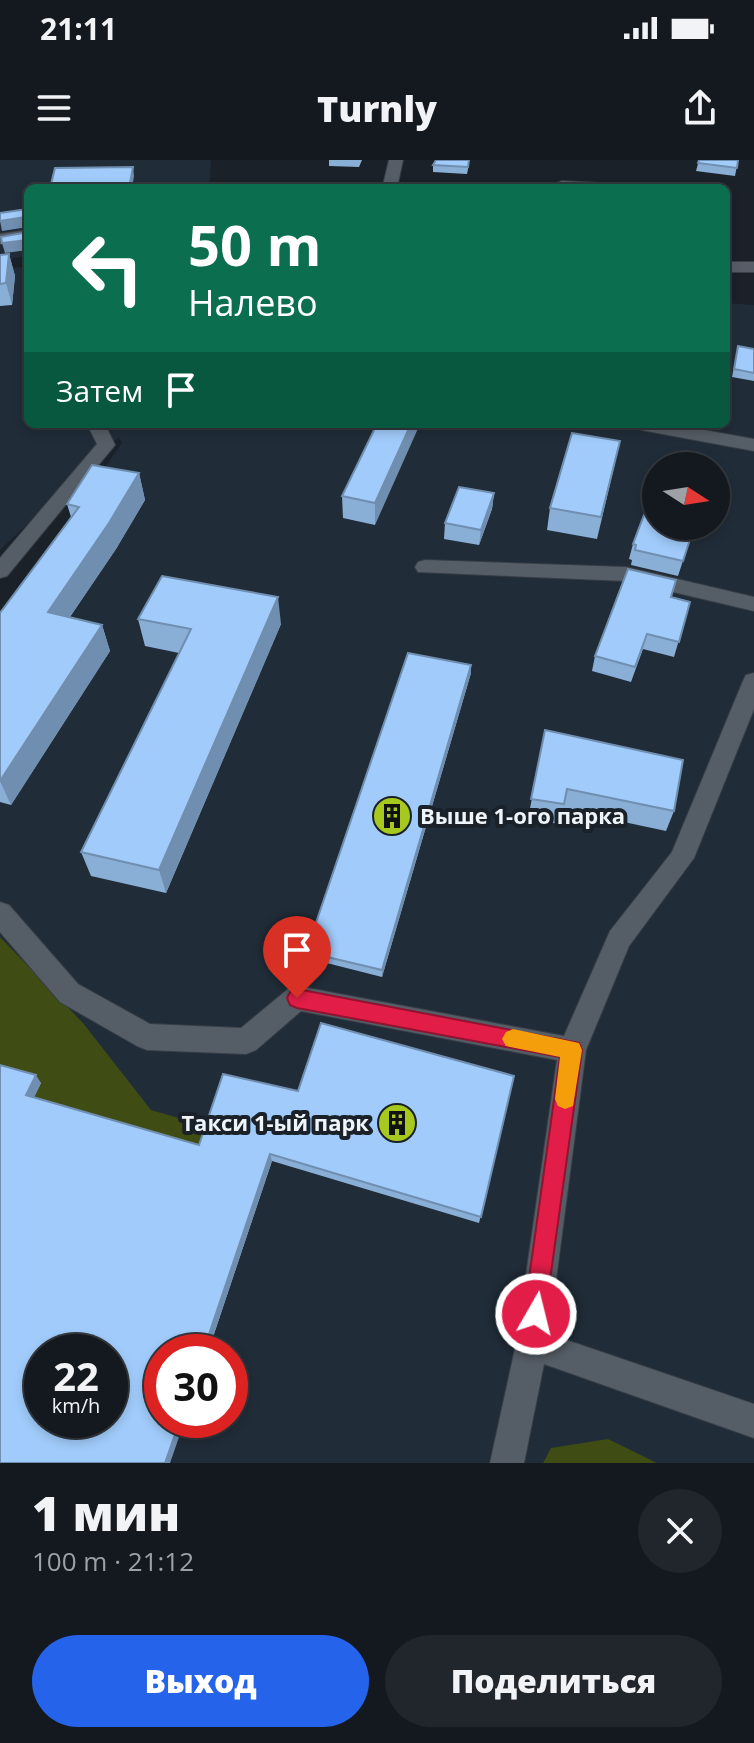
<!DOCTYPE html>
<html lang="ru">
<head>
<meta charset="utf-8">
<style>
	body { margin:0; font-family:"Open Sans",sans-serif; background:#21262c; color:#f1f3f6; height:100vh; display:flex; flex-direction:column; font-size:30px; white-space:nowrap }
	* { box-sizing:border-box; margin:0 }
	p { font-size:26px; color:#9da0a4 }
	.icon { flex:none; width:44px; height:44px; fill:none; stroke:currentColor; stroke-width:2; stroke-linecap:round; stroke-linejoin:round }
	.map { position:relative; height:1303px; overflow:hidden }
	.sheet { display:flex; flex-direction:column; background:#14191f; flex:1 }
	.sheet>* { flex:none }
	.guide { position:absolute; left:24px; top:24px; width:706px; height:244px; border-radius:12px; box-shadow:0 4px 12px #0003,0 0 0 2px #33383d; background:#0b6e4f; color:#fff; overflow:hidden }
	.needle { width:52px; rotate:102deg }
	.controls { position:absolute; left:642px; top:292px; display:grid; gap:16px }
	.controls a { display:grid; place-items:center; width:88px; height:88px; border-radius:50%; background:#14191f; box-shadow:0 4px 12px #0003,0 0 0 2px #33383d; font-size:40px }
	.speed { position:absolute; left:24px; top:1174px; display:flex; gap:16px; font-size:40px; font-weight:700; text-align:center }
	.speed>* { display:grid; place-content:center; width:104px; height:104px; border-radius:50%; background:#14191f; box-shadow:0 4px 12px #0003,0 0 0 2px #33383d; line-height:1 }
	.speed small { font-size:20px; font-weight:400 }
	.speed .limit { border:12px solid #d22; background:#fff; color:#111 }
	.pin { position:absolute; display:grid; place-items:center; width:68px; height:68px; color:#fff; margin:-82px -34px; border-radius:50% 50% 50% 0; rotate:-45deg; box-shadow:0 0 8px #0007 }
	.pin .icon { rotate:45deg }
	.me { position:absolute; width:88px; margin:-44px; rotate:8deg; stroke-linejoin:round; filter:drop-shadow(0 0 6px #0008) }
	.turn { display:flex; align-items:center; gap:28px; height:168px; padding:0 32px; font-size:36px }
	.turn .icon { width:104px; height:104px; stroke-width:2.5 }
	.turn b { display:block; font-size:56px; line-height:68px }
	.then { display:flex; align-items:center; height:76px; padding:0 32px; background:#0003; gap:16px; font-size:30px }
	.round { display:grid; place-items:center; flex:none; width:84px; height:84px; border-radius:42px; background:#21262c }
	.headline { display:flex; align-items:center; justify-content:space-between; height:136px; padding:0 32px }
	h1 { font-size:48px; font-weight:800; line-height:60px }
	.cta { display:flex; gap:16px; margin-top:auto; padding:16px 32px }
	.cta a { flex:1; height:92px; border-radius:48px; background:#2563eb; color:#fff; font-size:32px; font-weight:800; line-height:92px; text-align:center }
	.cta a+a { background:#21262c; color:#f1f3f6 }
	.status { display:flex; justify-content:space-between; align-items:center; height:56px; padding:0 40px; background:#14191f; direction:ltr }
	.status svg { height:22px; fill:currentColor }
	header { display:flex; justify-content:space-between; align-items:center; height:104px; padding:0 32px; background:#14191f; font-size:36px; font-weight:800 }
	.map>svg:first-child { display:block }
</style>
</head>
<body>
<div class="status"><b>21:11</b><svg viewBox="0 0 49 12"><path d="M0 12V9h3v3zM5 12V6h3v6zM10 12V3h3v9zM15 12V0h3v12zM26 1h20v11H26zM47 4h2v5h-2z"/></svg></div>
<header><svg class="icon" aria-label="menu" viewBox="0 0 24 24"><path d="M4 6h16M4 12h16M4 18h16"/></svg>Turnly<svg class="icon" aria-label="share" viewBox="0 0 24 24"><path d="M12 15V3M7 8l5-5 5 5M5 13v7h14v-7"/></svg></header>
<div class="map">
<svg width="754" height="1303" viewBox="0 0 754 1303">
	<rect width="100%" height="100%" fill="#1a2129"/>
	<!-- built -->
	<path fill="#202c38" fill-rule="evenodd" d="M0,0H211L209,28H28V96L0,100Z
		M28,107V264H726V143L754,145V1303H0V459L122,283L119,277L0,390V108ZM656,306H716V366H656ZM42,1192H110V1260H42ZM162,1192H230V1260H162Z"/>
	<!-- forest -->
	<path fill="#3f4c13" d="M0,777L83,863L151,950L210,967L202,992L32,943L0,911Z
		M608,1279L657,1303H543L551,1288Z"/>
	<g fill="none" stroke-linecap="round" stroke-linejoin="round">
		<defs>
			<path id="minor" d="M389,0H403L398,23L402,28H385L383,25Z
				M562,21L619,24L626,28H545Z
				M28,70V80L0,84V74Z
				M726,102H754V112H726Z
				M87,264H105L115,285L7,416L0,418V398L97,284Z
				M632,264H671L754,279V291L641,270Z
				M425,400L626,407L754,437V451L626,421L418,412L415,407L418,402Z
				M754,513V549L694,698L629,786L586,890L549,1174L754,1244V1278L544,1204L524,1303H490L516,1184L557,900L301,851L256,890L246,894L147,890L137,886L60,842L0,772V742L9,745L78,824L150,864L241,868L288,829L297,826L564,876L610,771L672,692L743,521L746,515Z"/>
		</defs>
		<!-- minor casing -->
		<use href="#minor" stroke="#383e45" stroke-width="2"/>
		<!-- minor -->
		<use href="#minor" fill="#555d66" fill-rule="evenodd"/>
	</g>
	<!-- wall -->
	<path fill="#8aafd7" d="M329,0H362L359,7L329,6Z
		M699,0H738L735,16L696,11Z
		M469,4L467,14L433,12V5Z
		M9,94L15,116L12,145L0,146V95Z
		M738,186L754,189V221L732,217Z
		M377,264L375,365L343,358L342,336Z
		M615,303L597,379L547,370L550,348Z
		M139,313L145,340L116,389L70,457L102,465L110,491L11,645L0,642V453L71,357L67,344Z
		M494,333L492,349L479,385L444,379L445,363Z
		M694,367L678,416L631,405L632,400L629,399L633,384Z
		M671,437L690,442L674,497L643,489L631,522L592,511L595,496Z
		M138,459L281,464L166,733L91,716L81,692L179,493L145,486Z
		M471,505V513L382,817L307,798L306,792Z
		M545,570L674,651L666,671L563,649L559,664L528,659Z
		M0,905L41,923L34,937L199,985L298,931L514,916L479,1063L272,1001L208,1192H162Z"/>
	<!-- shaded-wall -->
	<path fill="#708eaf" d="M133,7L134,16L132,28H129Z
		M25,57L28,67L2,71L0,61Z
		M28,80V90L5,93L2,83Z
		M9,94L15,116L12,145L6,123Z
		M411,264H420L375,365V343Z
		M139,313L145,340L116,389L56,477L48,452Z
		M494,333L492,349L479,385L481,370Z
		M278,437L281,464L166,733L159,710Z
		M102,465L110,491L11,645L0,621Z
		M471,505V513L382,817V810Z
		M36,915L41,923L32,942L26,935Z
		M270,994L272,1001L208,1192H203Z
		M180,1260H185L170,1303H165Z"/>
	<!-- building -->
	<path fill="#a0cbfa" stroke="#708eaf" stroke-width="2" fill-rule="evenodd" d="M436,0H469L468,7L433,5Z
		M699,0H738L737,8L698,3Z
		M133,7L129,28H50L55,8Z
		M198,25L199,28H179Z
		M28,49V60L25,57L0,61V53Z
		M28,68V80L2,83L1,77L28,72Z
		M9,94L6,123L0,124V95Z
		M738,186L754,189V213L734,209Z
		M377,264H411L375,343L342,336Z
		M572,273L620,281L601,357L550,348Z
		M92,305L139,313L109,363L48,452L102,465L0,621V453L79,347L67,344Z
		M459,327L494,333L481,370L445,363Z
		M644,355L656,358V366L694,367L683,401L635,390L636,385L633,384Z
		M628,409L676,420L671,437L690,442L679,482L647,474L635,507L595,496Z
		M162,416L278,437L159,710L81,692L191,469L138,459Z
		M408,493L471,505L382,810L306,792Z
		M545,570L683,600L674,651L567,629L564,644L531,639Z
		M321,863L514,916L481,1057L270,994L203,1192H162V1260H180L165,1303H0V905L36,915L26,935L199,985L223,914L298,931ZM42,1192H110V1260H42Z"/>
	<!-- route -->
	<path fill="#e11d48" stroke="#92132f" stroke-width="2" d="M297,829L579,883L582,890L544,1163L536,1166L527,1163L524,1154L560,897L297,848L290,845L287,838L290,832Z"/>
	<!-- slow -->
	<path fill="#f59e0b" d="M513,869L579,883L582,890L573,946L565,949L558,946L555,939L560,897L506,886L502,879L506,872Z"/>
	<!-- icons -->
	<defs>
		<symbol id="building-disc" viewBox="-11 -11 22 22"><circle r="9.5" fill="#a7c81e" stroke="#1a2129"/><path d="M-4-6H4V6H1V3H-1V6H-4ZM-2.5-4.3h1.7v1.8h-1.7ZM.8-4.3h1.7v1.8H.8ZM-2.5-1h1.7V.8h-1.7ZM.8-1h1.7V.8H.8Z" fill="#111"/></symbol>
	</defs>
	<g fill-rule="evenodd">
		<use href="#building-disc" x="370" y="634" width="44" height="44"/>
		<use href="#building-disc" x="375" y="941" width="44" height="44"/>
	</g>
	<g text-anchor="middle" stroke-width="8" stroke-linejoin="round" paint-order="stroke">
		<!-- poi labels -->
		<g font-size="22" font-weight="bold" fill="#eff4f9" stroke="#1a2129" text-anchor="start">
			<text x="420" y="664">Выше 1-ого парка</text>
			<text x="369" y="971" text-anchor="end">Такси 1-ый парк</text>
		</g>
	</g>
</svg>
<div class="controls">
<a><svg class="needle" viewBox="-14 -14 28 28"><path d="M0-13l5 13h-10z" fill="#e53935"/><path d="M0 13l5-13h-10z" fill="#9da0a4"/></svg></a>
</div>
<div class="speed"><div>22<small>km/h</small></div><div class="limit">30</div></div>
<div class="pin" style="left:297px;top:838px;background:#d93025"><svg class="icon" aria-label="arrive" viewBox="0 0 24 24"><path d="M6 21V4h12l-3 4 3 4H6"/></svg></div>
<svg class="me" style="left:536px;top:1154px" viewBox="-20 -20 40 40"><circle r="17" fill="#e11d48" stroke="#fff" stroke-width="3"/><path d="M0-11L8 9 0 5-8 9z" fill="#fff"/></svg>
<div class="guide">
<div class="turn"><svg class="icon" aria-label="left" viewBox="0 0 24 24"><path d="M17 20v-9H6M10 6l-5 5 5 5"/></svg><div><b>50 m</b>Налево</div></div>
<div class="then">Затем<svg class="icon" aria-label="arrive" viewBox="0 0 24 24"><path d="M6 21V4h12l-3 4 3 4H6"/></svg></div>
</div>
</div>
<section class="sheet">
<div class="headline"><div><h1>1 мин</h1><p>100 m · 21:12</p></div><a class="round"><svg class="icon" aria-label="close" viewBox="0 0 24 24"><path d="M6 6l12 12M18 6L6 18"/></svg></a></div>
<div class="cta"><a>Выход</a><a>Поделиться</a></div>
</section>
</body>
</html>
